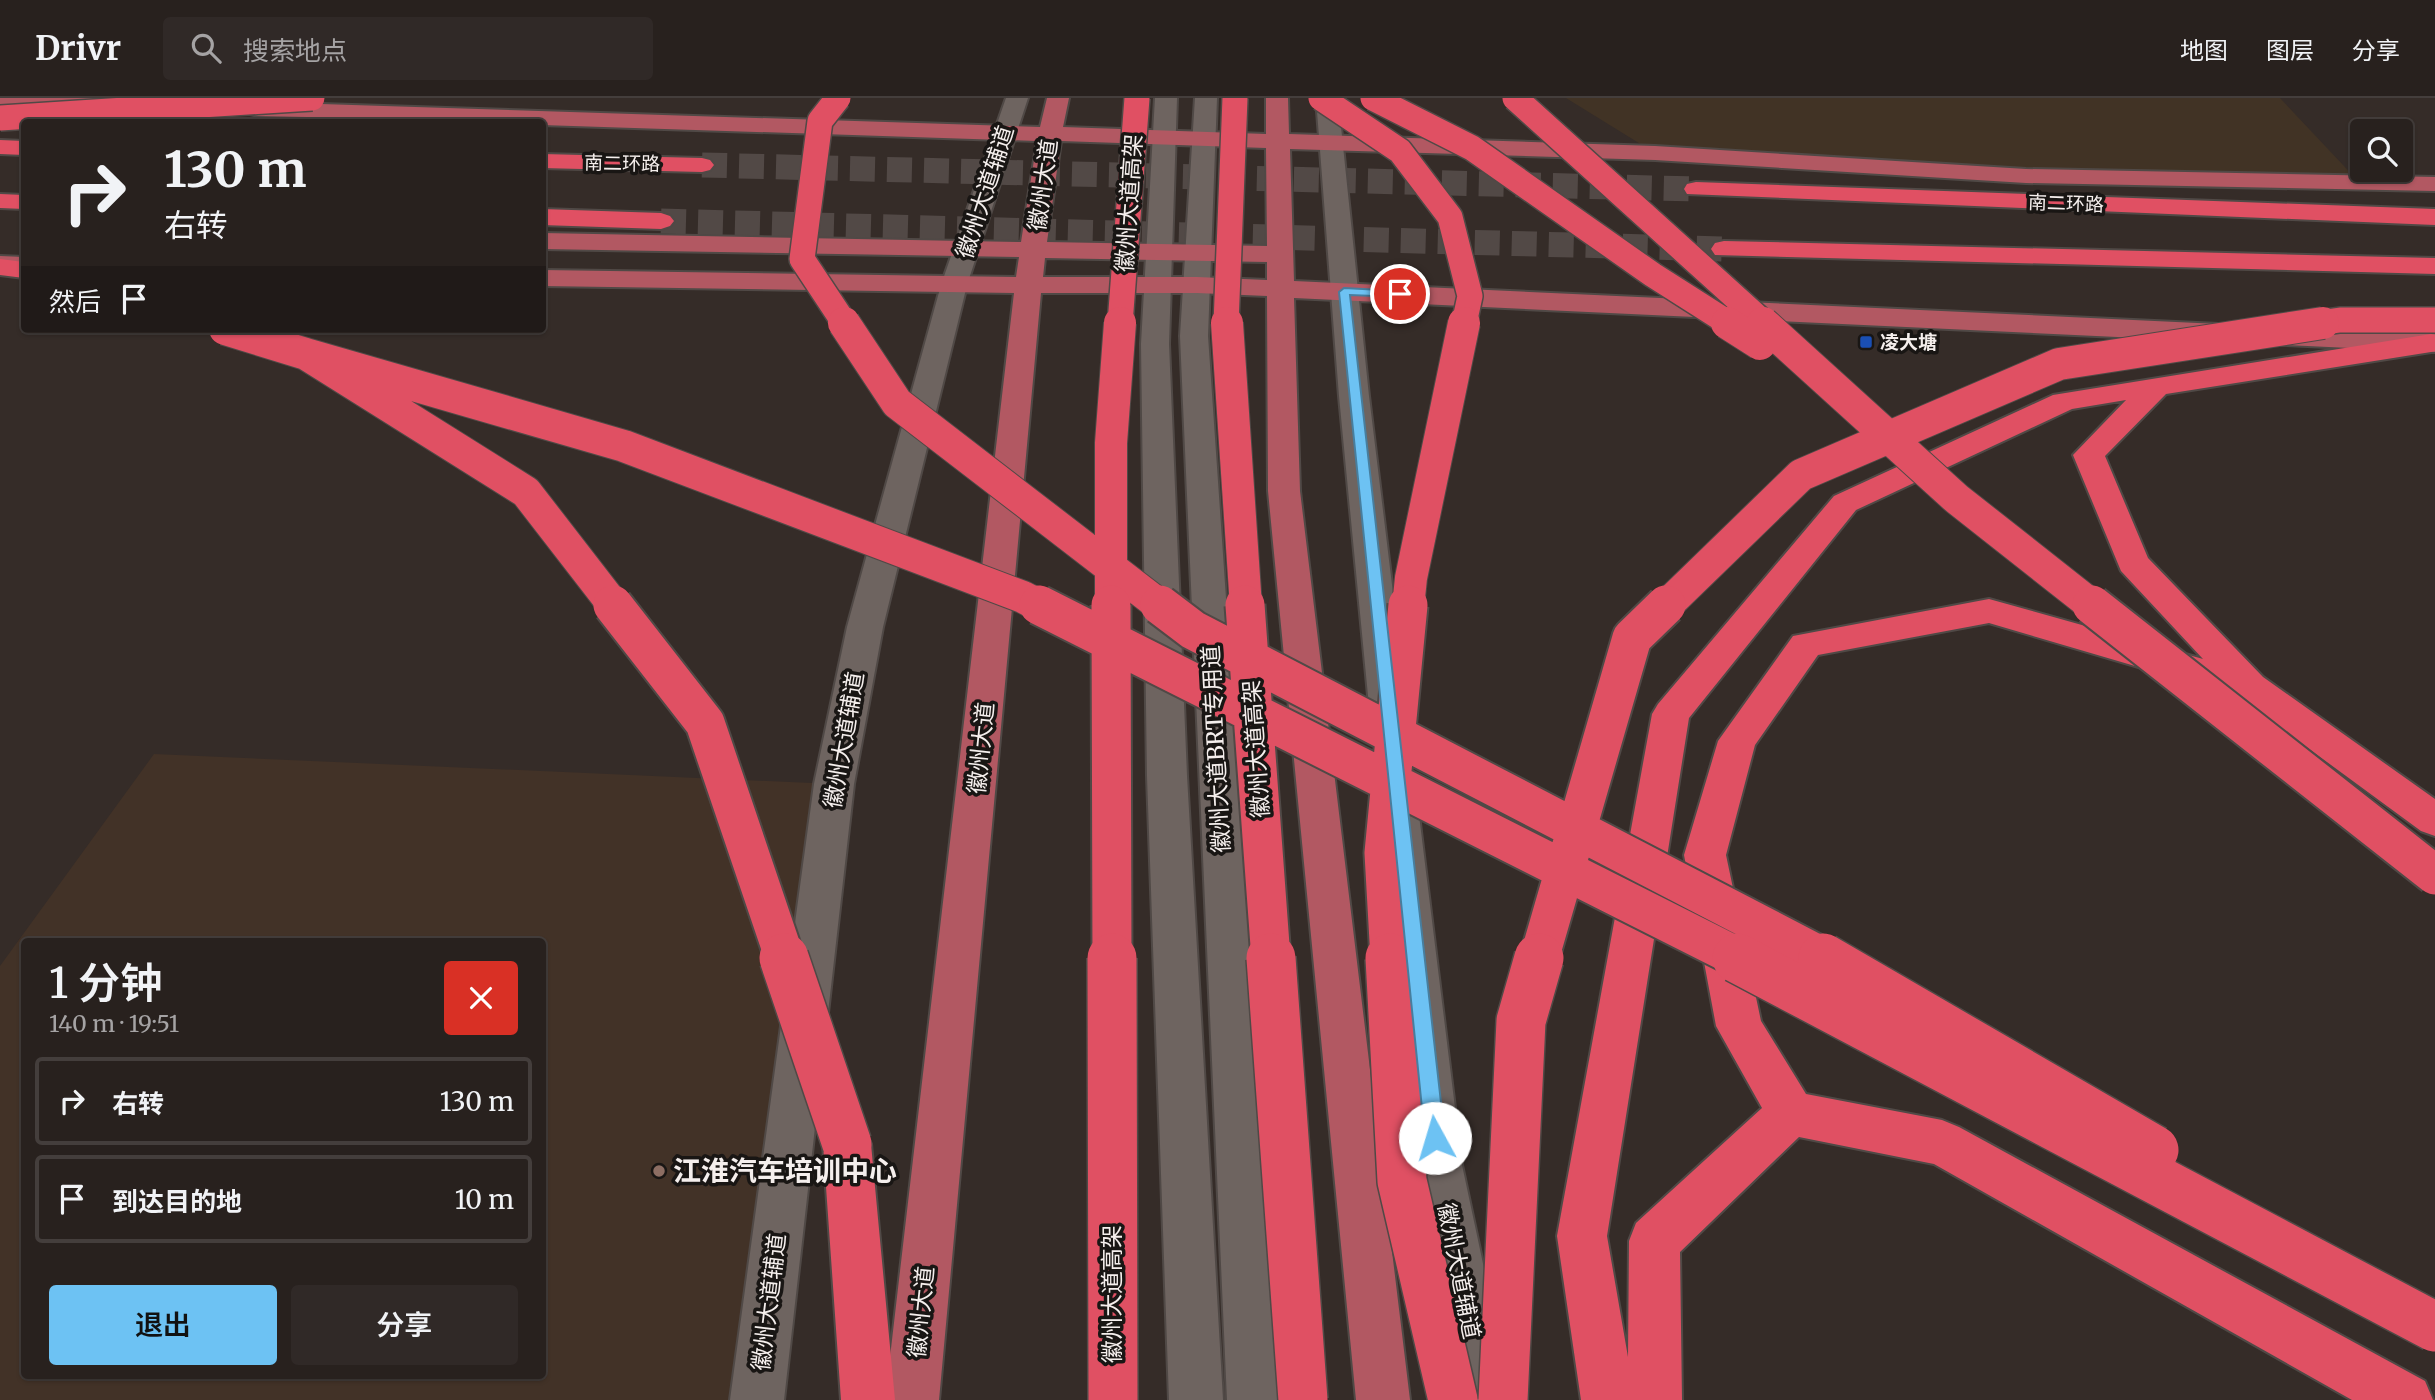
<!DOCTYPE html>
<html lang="zh">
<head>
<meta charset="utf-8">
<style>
	body { margin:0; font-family:Merriweather,"Noto Sans SC",serif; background:#302927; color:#f1f3f6; height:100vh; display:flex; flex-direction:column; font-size:26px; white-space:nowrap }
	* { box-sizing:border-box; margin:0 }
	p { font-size:23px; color:#a5a3a4 }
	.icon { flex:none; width:38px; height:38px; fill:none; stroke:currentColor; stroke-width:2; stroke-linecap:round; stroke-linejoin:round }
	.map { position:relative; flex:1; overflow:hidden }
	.drawer { position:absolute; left:21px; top:840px; width:525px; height:441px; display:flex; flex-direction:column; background:#28211e; border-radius:7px; box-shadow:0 2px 5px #0004,0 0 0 2px #443e3c }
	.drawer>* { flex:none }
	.hud { position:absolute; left:21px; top:21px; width:525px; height:214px; border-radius:7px; box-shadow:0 2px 5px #0004,0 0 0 2px #443e3c; background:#28211e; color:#f1f3f6; overflow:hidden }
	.controls { position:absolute; left:2350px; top:21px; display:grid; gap:14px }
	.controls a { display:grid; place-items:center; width:63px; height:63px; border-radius:7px; background:#28211e; box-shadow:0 2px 5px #0004,0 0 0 2px #443e3c; font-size:35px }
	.pin { position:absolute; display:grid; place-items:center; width:60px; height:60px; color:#fff; margin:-30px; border:4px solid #fff; border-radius:50%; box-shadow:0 2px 7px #0007 }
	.me { position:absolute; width:77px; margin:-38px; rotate:354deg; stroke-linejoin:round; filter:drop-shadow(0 0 5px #0008) }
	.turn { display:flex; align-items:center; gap:24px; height:147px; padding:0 28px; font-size:32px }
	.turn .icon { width:91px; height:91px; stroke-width:2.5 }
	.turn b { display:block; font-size:49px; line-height:60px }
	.then { display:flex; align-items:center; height:66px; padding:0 28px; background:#0003; gap:14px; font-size:26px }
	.round { display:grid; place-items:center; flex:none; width:74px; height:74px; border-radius:7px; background:#302927 }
	.headline { display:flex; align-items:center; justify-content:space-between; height:119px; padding:0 28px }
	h1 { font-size:42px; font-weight:600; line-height:52px }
	.button { display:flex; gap:14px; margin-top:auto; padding:14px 28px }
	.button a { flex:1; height:80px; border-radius:7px; background:#6dc2f3; color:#111; font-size:28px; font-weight:600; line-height:80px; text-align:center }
	.button a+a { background:#302927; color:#f1f3f6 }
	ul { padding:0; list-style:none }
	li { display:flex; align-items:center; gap:21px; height:88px; margin:0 14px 10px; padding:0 14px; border:4px solid #443e3c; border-radius:7px }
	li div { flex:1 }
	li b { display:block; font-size:26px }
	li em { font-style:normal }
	header { display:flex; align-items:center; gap:42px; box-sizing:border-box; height:98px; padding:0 35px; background:#28211e; border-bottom:2px solid #443e3c }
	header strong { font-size:33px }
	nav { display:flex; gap:38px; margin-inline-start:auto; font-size:24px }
	.search { width:490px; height:63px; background:#302927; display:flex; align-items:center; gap:18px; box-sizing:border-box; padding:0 24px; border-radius:7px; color:#a5a3a4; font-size:26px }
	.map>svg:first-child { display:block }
</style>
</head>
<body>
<header>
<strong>Drivr</strong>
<div class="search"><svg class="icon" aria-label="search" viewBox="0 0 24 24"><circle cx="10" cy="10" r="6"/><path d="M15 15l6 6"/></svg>搜索地点</div>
<nav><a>地图</a><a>图层</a><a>分享</a></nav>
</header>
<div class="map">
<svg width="2435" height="1302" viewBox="0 0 2435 1302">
	<rect width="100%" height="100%" fill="#352c28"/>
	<!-- industrial -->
	<path fill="#413325" d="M1566,0H2280L2359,84L2026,78L1655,55Z"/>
	<!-- education -->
	<path fill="#423227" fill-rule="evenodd" d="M154,656L834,686L740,1302H0V868ZM24,844H542V1278H24Z"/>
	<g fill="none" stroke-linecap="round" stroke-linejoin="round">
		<!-- highway-tunnel -->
		<path stroke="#524946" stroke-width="25" stroke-dasharray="25 12" stroke-linecap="butt" d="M702,67L1696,91
			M661,123L1724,151"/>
		<defs>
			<path id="minor" d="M1006,0H1028L967,187L883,529L854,686L784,1302H730L814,686L847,529L941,187Z
				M1155,0H1177L1169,246L1187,678L1223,1302H1169L1147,678L1141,246Z
				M1195,0H1217L1208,238L1281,1302H1227L1180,238Z
				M1316,0H1338L1369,298L1408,618L1402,628L1389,632L1376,628L1370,618L1339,298Z
				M1398,693L1412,698L1418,709L1462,1067L1512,1302H1458L1414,1067L1378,709L1384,698Z"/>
			<path id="major" d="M0,0H99L107,6L104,11L96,13L0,10Z
				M1047,0H1069L1063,29L1266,36V0H1288L1289,36L1655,48L2026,71L2435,79V93L2026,85L1655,62L1290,51L1294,183L2435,236V254L1294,200L1300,393L1410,1302H1356L1268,393L1267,198L1197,195H1041L939,1302H885L1014,195L542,188V172L1016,179L1019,159L542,151V135L1021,144L1037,43L542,27V24L258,18L250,16L247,11L250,6L258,4L1040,29ZM1061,43L1266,50L1267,148L1047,144ZM1045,160L1267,164V182L1197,179H1043Z
				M0,158L24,159V175L0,174Z"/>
			<path id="highway" d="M0,42L24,43V57L0,56Z
				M542,56L702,60L710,62L714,67L710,72L702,74L542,70Z
				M1696,84L2435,111V127L1687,96L1684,91L1687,86Z
				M0,96L24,97V111L0,110Z
				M542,111L661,115L670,118L674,123L670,128L661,131L542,127Z
				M1724,143L2435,160V176L1715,157L1711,151L1715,145Z
				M0,161L24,164V180L0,177Z
				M2431,236L2435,237V253L2431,254L2166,296L2105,358L2148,460L2263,579L2435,701V738L2421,733L2237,598L1989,525L1818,557L1755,647L1726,757L1761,923L1806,996L1942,1022L1959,1029L2425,1283L2433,1302H2352L1934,1066L1799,1039L1680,1154L1682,1302H1581L1557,1138L1652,616L1658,606L1834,398L2053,297ZM2126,302L2073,357L2121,473L2203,561L1989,501L1793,538L1718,643L1684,757L1716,928L1762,1010L1636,1125L1629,1143L1628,1259L1607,1138L1689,620L1856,412L2072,311Z
				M847,1023L864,1030L871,1046L895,1302H841L823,1046L830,1030Z"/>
		</defs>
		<!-- minor casing -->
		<use href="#minor" stroke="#504946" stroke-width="4"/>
		<!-- major casing -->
		<use href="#major" stroke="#504946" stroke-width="4"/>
		<!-- highway casing -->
		<use href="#highway" stroke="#504946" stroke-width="4"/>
		<!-- minor -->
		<use href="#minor" fill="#6e6460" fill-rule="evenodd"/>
		<!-- major -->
		<use href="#major" fill="#b25862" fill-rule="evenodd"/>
		<!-- highway -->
		<use href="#highway" fill="#e05063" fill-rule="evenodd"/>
		<defs>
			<path id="highway-bridge-far3" d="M838,0L820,23L802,161L845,226
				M1321,0L1400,53L1450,119L1470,198L1464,226
				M1373,0L1472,50L1653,177L1730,226
				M1515,0L1765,226
				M0,20L312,0
				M1120,226L1137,0
				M1226,226L1235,0
				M2312,226L2340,222H2435"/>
			<path id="highway-bridge-far2" d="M844,225L897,305L1162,509
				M1227,225L1246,509
				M1727,225L1760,246
				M1763,225L1957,401L2094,509
				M225,231L306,256L526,394L615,509
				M306,256L624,348L1023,499L1042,509
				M1111,509V345L1120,225
				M1408,509L1411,480L1464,225
				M1665,509L1801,377L2059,266L2323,225"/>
			<path id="highway-bridge-far1" d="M613,507L705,625L785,861
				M1039,507L1741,861
				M1111,507L1112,861
				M1160,507L1193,532L1826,861
				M1245,507L1271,861
				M2092,507L2435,777
				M1390,861L1384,755L1408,507
				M1539,861L1632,540L1666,507"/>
			<path id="highway-bridge" d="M784,860L847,1046
				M1112,860L1113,1302
				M1271,860L1303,1302
				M1390,860L1402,1083L1453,1302
				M1737,860L2435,1229
				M1823,860L2154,1052
				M1503,1302L1521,923L1539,860"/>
		</defs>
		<!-- highway-bridge-far3 casing -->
		<use href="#highway-bridge-far3" stroke="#504946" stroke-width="28" stroke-linecap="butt"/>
		<!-- highway-bridge-far2 casing -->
		<use href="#highway-bridge-far2" stroke="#504946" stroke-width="34" stroke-linecap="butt"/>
		<!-- highway-bridge-far1 casing -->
		<use href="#highway-bridge-far1" stroke="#504946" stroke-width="43" stroke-linecap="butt"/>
		<!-- highway-bridge casing -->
		<use href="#highway-bridge" stroke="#504946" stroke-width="52" stroke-linecap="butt"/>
		<!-- highway-bridge-far3 -->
		<use href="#highway-bridge-far3" stroke="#e05063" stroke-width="25"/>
		<!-- highway-bridge-far2 -->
		<use href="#highway-bridge-far2" stroke="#e05063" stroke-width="32"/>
		<!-- highway-bridge-far1 -->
		<use href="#highway-bridge-far1" stroke="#e05063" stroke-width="39"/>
		<!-- highway-bridge -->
		<use href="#highway-bridge" stroke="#e05063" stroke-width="49"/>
	</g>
	<!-- route -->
	<path fill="#6dc2f3" stroke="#477e9e" stroke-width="2" d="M1344,190L1400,193L1405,196L1400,199L1350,197L1445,1040L1442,1046L1435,1049L1428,1046L1425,1040L1339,194Z"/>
	<!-- markers -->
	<rect fill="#1a4fb4" stroke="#191614" stroke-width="2.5" x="1859" y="237" width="14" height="14" rx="3.5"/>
	<circle fill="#8d6e63" stroke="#191614" stroke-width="2.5" cx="659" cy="1073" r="7"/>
	<g text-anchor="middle" stroke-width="7" stroke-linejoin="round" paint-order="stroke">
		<!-- far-street labels -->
		<g font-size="19" fill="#f5efed" stroke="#191614">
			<text transform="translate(622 65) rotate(1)" y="7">南二环路</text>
			<text transform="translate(2066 105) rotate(2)" y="7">南二环路</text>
		</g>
		<!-- far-poi labels -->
		<g font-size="19" font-weight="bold" fill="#f5efed" stroke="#191614" text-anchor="start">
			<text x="1880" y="251">凌大塘</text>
		</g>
		<!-- street labels -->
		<g font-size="23" fill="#f5efed" stroke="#191614">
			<text transform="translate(1043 87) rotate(-82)" y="8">徽州大道</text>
			<text transform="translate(985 94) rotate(-72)" y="8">徽州大道辅道</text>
			<text transform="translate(1129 105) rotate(-86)" y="8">徽州大道高架</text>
			<text transform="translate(844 642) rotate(-80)" y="8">徽州大道辅道</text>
			<text transform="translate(981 650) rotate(-84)" y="8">徽州大道</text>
			<text transform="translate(1216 651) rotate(-93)" y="8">徽州大道BRT专用道</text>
			<text transform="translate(1256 651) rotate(-94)" y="8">徽州大道高架</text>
			<text transform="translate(1459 1173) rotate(79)" y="8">徽州大道辅道</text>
			<text transform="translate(1112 1196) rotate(-90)" y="8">徽州大道高架</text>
			<text transform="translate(769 1204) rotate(-83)" y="8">徽州大道辅道</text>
			<text transform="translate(921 1214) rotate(-84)" y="8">徽州大道</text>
		</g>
		<!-- near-poi labels -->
		<g font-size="28" font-weight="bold" fill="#f5efed" stroke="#191614" text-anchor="start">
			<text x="673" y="1083">江淮汽车培训中心</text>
		</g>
	</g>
</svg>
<div class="controls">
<a><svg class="icon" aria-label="search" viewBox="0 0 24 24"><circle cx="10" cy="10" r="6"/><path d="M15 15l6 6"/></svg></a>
</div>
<div class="pin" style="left:1400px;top:196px;background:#d93025"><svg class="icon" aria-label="arrive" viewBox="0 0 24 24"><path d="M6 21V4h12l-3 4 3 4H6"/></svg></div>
<svg class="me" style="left:1435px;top:1040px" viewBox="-20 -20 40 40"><circle r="19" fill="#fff"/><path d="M0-13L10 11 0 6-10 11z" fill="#6dc2f3"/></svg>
<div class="hud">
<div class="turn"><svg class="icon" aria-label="right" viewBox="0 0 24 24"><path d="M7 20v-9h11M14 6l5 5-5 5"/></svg><div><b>130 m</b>右转</div></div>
<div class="then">然后<svg class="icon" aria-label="arrive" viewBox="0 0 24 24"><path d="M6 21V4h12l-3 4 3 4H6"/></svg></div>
</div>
<section class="drawer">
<div class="headline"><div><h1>1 分钟</h1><p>140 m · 19:51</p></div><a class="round" style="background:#d93025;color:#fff"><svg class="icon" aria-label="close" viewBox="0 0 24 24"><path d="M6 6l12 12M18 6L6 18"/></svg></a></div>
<ul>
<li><svg class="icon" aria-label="right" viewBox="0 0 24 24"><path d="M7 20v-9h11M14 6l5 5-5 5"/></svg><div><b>右转</b></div><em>130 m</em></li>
<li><svg class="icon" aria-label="arrive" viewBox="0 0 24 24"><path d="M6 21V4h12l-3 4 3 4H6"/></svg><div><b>到达目的地</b></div><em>10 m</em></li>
</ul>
<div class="button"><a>退出</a><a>分享</a></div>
</section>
</div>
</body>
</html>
